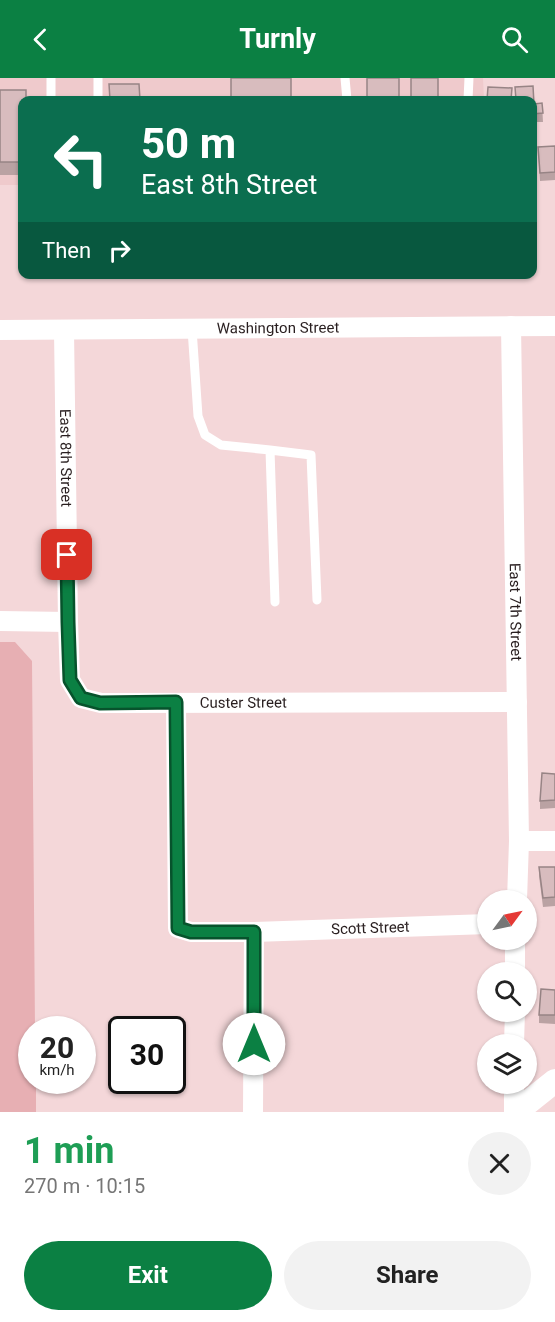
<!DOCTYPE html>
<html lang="en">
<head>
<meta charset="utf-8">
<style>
	body { margin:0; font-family:Roboto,sans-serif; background:#f2f2f2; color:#222; height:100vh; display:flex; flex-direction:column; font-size:22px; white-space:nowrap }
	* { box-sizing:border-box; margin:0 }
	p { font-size:20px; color:#767676 }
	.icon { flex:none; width:33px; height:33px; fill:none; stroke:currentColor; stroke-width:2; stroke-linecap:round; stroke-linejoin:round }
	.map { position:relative; height:1034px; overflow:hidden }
	.drawer { display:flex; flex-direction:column; background:#fff; flex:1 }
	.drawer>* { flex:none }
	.guide { position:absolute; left:18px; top:18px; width:519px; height:183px; border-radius:12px; box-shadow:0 2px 4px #0004; background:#0b6e4f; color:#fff; overflow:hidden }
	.needle { width:39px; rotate:57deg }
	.fabs { position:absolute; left:477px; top:812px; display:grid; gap:12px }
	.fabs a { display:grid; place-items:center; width:60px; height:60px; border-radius:50%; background:#fff; box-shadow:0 2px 4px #0004; font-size:30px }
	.speed { position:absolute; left:18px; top:938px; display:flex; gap:12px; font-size:30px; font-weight:700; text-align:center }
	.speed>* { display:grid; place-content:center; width:78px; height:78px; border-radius:50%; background:#fff; box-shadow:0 2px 4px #0004; line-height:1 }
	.speed small { font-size:15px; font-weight:400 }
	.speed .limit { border:3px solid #111; border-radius:9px; background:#fff; color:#111 }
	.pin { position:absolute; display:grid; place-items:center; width:51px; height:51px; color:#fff; margin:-26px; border-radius:12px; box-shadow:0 3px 9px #0006 }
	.me { position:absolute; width:66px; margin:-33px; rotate:0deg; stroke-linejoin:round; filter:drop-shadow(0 0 4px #0008) }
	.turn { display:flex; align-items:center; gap:21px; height:126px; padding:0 24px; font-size:27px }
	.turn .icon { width:78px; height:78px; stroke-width:2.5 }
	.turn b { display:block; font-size:42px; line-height:51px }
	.then { display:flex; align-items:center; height:57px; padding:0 24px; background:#0003; gap:12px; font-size:22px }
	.round { display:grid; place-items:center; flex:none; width:63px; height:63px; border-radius:32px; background:#f2f2f2 }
	.headline { display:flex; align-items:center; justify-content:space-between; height:102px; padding:0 24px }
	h1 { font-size:36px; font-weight:700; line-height:45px; color:#1e9e55 }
	.cta { display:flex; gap:12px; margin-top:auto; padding:12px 24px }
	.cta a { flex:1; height:69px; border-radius:36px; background:#0b8043; color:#fff; font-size:24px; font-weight:700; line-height:69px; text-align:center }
	.cta a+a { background:#f2f2f2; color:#222 }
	header { display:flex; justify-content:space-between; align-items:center; height:78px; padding:0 24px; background:#0b8043; color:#fff; font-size:27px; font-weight:700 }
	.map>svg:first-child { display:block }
</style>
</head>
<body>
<header><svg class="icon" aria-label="back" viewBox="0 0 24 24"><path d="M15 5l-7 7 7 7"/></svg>Turnly<svg class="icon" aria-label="search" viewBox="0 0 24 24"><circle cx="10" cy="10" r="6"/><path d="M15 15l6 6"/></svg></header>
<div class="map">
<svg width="555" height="1034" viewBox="0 0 555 1034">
	<rect width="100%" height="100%" fill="#f4d7d9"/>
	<!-- built -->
	<path fill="#efcacc" d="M0,0H483L484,22H22V107H0Z"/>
	<!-- green -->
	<path fill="#e7afb3" d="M0,564H15L32,583L35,951H32V1002H36V1034H0Z"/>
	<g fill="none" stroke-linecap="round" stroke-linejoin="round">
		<!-- service -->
		<path stroke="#fff" stroke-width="9" d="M51,0V22
			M98,0V22
			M345,0L347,22
			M468,22L469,0
			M192,251L198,338L205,357L221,367L270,372L275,524
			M270,372L311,377L317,522"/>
		<!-- minor -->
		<g stroke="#fff" stroke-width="20">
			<path id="s1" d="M511,248L519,763L517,822"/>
			<path id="s2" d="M0,252L555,248"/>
			<path id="s3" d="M64,252L68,544L70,602L81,620L101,625L517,624"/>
			<path d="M0,543L68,544"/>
			<path id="s4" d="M176,625L178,850L191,854H254L488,846"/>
			<path d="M519,763H555"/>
			<path d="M515,894V861"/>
			<path d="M514,966L515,933"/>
			<path d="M253,1034L254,854"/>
			<path d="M514,1034V1005"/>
		</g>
		<!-- tertiary -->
		<path stroke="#fff" stroke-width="24" d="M516,1034L555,1003"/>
	</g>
	<!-- wall -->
	<path fill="#baa2a3" d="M533,8L534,26L542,25L543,44H532V22H515V9Z
		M0,12L22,22V97H0Z
		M555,68V102L540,103L538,69Z
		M555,696V730L540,731V723Z
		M539,789H555V828L543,829L539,798Z
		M555,912V946L539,945V937Z"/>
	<!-- building -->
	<path fill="#d8bcbe" stroke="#978485" stroke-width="1.5" d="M231,0H291V22H231Z
		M367,0H399V22H367Z
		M411,0H438V22H411Z
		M109,6H139L140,22H110Z
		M533,8L534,26L542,25L543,35L532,36V22H516L515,9Z
		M488,9L512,10L511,22H487Z
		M0,12H26V22H22V84H0Z
		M555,68V94L540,95L538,69Z
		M542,695L555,696V722L540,723Z
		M539,789H555V819L543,820Z
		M541,911L555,912V937H539Z"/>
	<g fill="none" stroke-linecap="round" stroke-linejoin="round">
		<defs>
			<path id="route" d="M67,477L68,544L70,602L81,620L100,625L176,624L178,850L191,854H254V966"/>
		</defs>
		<!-- route casing -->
		<use href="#route" stroke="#07532c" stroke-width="15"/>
		<!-- route -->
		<use href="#route" stroke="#0b8043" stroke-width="10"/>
	</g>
	<g text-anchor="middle" stroke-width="6" stroke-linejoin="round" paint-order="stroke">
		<!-- street labels -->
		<g font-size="15" fill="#281e1f" stroke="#fff">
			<text dy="5" stroke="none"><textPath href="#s2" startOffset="278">Washington Street</textPath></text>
			<text dy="5" stroke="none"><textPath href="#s3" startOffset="128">East 8th Street</textPath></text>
			<text dy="5" stroke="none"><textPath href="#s1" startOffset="286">East 7th Street</textPath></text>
			<text dy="5" stroke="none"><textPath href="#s3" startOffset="534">Custer Street</textPath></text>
			<text dy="5" stroke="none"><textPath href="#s4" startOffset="418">Scott Street</textPath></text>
		</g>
	</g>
</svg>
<div class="fabs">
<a><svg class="needle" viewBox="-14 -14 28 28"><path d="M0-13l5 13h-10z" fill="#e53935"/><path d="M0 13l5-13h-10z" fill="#767676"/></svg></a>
<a><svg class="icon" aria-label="search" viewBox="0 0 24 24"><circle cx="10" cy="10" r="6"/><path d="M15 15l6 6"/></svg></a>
<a><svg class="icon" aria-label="layers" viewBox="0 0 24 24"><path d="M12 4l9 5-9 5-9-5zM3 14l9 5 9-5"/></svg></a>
</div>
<div class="speed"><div>20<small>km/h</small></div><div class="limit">30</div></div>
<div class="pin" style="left:67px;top:477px;background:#d93025"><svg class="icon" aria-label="arrive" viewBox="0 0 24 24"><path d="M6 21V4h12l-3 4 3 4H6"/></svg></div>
<svg class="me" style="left:254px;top:966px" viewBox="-20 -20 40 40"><circle r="19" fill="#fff"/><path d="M0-13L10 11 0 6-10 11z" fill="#0b8043"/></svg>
<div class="guide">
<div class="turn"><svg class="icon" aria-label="left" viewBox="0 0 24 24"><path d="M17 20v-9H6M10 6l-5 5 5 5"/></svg><div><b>50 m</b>East 8th Street</div></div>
<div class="then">Then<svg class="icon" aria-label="right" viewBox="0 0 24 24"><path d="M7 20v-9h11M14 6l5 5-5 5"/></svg></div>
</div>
</div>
<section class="drawer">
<div class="headline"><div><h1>1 min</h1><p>270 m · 10:15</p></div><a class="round"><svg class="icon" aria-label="close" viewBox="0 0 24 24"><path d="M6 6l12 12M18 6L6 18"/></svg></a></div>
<div class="cta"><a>Exit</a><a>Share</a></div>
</section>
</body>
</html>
